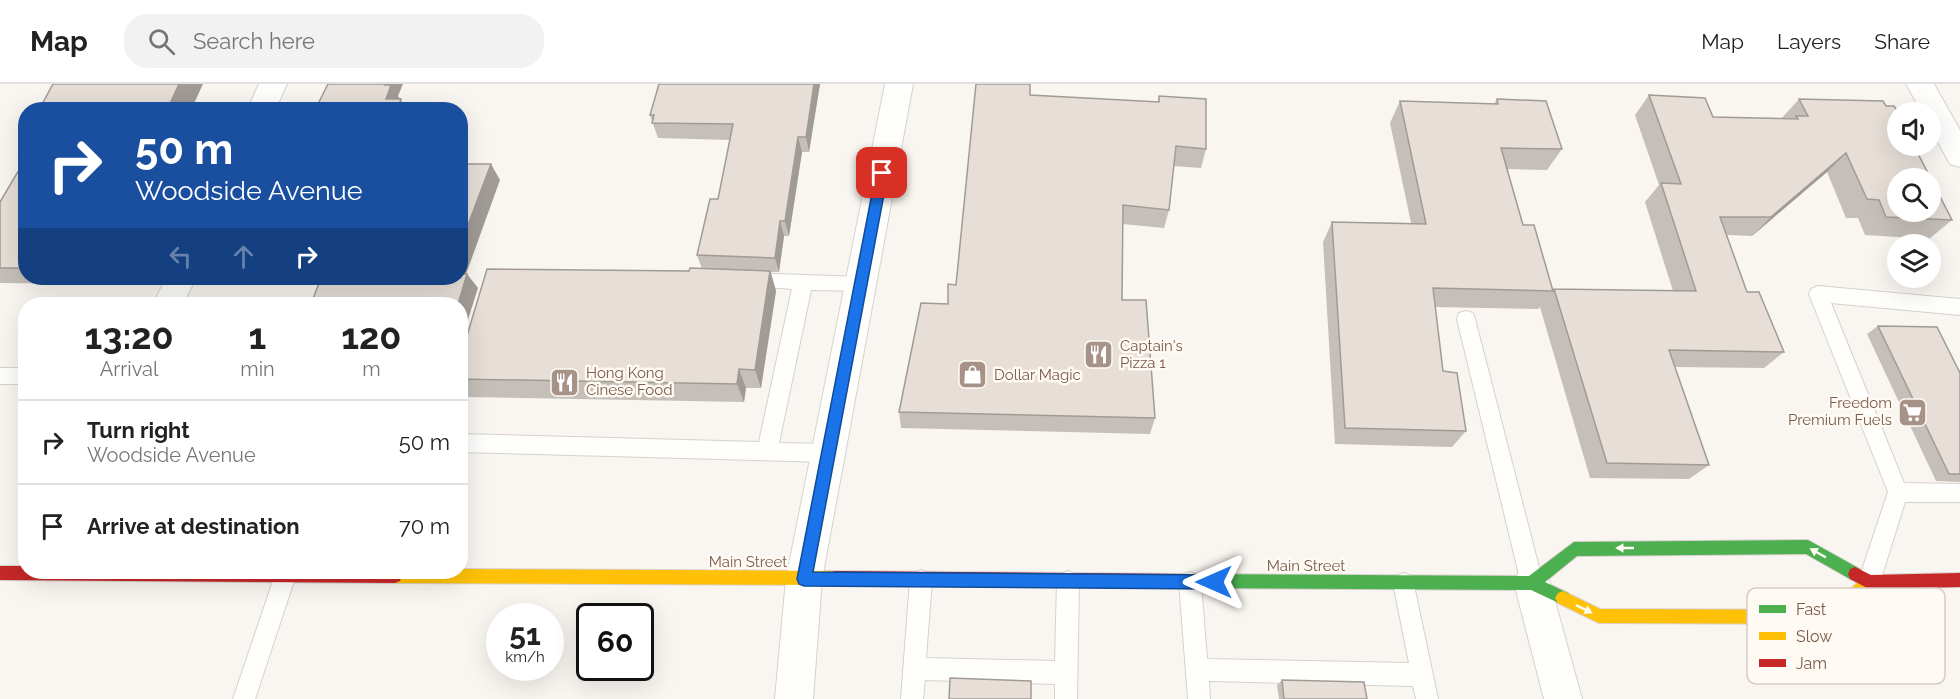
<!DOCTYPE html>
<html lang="en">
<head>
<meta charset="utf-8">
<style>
	body { margin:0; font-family:Raleway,sans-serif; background:#f2f2f2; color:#222; height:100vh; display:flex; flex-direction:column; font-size:22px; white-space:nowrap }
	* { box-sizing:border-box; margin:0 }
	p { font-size:20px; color:#767676 }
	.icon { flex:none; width:33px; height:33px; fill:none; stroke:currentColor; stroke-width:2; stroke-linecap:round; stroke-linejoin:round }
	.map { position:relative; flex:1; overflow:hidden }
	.panel { position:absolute; left:18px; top:213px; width:450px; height:282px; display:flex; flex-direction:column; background:#fff; border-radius:24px; box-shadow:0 6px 24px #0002 }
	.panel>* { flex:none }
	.banner { position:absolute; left:18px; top:18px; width:450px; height:183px; border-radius:24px; box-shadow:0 6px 24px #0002; background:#1a4fa0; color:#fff; overflow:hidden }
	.buttons { position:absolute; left:1887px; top:18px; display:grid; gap:12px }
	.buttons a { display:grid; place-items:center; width:54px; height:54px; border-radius:50%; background:#fff; box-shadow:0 6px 24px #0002; font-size:30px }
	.speed { position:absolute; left:486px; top:519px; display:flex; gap:12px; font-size:30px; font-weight:700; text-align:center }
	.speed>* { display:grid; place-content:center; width:78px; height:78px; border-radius:50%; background:#fff; box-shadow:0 6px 24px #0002; line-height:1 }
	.speed small { font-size:15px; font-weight:400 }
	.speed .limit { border:3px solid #111; border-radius:9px; background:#fff; color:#111 }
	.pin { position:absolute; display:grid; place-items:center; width:51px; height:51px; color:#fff; margin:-26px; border-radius:12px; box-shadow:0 3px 9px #0006 }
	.me { position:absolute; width:66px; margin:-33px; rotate:270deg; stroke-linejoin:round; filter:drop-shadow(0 0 4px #0008) }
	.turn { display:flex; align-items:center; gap:21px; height:126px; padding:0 18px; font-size:27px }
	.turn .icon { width:78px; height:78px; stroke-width:2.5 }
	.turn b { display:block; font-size:42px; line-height:51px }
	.lanes { display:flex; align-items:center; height:57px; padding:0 18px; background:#0003; justify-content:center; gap:30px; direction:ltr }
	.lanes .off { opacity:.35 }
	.eta { display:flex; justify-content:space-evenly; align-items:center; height:102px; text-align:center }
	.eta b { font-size:36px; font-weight:700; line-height:42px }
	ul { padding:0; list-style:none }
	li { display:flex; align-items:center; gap:18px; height:84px; padding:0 18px; border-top:2px solid #e0e0e0 }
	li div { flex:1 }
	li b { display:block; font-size:22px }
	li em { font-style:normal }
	header { display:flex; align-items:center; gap:36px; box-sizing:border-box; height:84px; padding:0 30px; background:#fff; border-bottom:2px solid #e0e0e0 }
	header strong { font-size:28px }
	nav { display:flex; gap:33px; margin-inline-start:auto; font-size:21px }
	.search { width:420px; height:54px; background:#f2f2f2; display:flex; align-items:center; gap:15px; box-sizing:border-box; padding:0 21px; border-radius:24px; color:#767676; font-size:22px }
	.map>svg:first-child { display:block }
</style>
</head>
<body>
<header>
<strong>Map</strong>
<div class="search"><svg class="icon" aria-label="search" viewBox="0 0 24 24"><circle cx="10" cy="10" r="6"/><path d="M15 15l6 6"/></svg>Search here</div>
<nav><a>Map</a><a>Layers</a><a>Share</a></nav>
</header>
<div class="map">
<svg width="1960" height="615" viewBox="0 0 1960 615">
	<rect width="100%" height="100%" fill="#f9f5f0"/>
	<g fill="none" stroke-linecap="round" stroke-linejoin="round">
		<defs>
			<path id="lane" d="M746,189L861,193L867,195L870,200L867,205L861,207L811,206L779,359L828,360L835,363L838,369L835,375L828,378L460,368V350L759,358L792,205L740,201L737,196L740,191Z
				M1818,202L1960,215V231L1831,219L1904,399L1960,400V418H1905L1880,498L1877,505L1869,508L1861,505L1858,498L1888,408L1809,210L1811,205Z
				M1466,227L1473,229L1475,235L1543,499L1540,506L1532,509L1524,506L1521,499L1457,235L1459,229Z
				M0,284H26V300H0Z
				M921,486L929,489L932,496L926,574L1055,577L1057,497L1060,490L1068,487L1076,490L1079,497L1077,615H1055V600L925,596L923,615H901L910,496L913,489Z
				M276,488H297L255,615H233Z
				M1190,488L1198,491L1201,498L1207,575L1409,579L1393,499L1396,492L1404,489L1412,492L1438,615H1416L1413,602L1209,597L1210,615H1188L1179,498L1182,491Z"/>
			<path id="street" d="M259,0H287L275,26H247Z
				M885,0H913L822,495L813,615H775L786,495Z
				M1906,0H1934L1960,46V83L1950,80L1930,44V28H1922Z
				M166,194H196L183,220H153Z
				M1532,482L1545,487L1550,499L1582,615H1544L1514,499L1519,487Z"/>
			<path id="fast" d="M1808,456L1860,485L1862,490L1860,495L1855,497L1850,495L1806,470L1577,472L1545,498L1568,509L1571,514L1568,519L1563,521L1531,506L1187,504L1182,502L1180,497L1182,492L1187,490L1529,492L1574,458Z"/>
			<path id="slow" d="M460,485L835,487L840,489L842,494L840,499L835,501L395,499L390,497L388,492L390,488H460Z
				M1869,491L1874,493L1876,498L1874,503L1834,538L1829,540L1599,539L1558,519L1555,514L1558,509L1563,507L1600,525L1826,526L1864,493Z"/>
			<path id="jam" d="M0,482H26V488H400L402,492L400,497L395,499L0,496Z
				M1855,483L1871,491L1960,489V503L1869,505L1850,495L1848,490L1850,485Z
				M835,487L1187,490L1192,492L1194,497L1192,502L1187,504L835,501L830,499L828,494L830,489Z"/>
		</defs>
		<!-- lane casing -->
		<use href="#lane" stroke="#d7d1cb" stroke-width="2"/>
		<!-- street casing -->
		<use href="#street" stroke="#d7d1cb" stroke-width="2"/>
		<!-- fast casing -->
		<use href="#fast" stroke="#dad1cc" stroke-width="2"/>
		<!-- slow casing -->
		<use href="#slow" stroke="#dad1cc" stroke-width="2"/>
		<!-- jam casing -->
		<use href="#jam" stroke="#dad1cc" stroke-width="2"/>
		<!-- lane -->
		<use href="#lane" fill="#fefefd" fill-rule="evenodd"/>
		<!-- street -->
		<use href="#street" fill="#fefefd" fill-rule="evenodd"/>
		<!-- fast -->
		<use href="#fast" fill="#4caf50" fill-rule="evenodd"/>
		<!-- slow -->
		<use href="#slow" fill="#ffc107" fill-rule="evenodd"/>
		<!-- jam -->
		<use href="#jam" fill="#c62828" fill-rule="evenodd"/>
	</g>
	<!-- wall -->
	<path fill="#c6bfb9" d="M820,0L809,68H802L789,152H784L779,188H771L776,207L761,304H746L744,318L468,313L460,304V275L689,187L702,185L697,171L718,115L730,56L658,54L650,31Z
		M1030,11L1158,18L1159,12L1206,65L1201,84L1173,82L1169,126L1164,144L1123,140L1122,216L1155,334L1150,350L901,344L899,328L948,220Z
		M1649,11L1713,33L1781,35L1799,15L1952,136L1929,155L1865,151L1858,134H1846L1827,88L1752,152L1727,151L1747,208L1784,268L1764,284L1675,283L1709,381L1689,395L1590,394L1540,223L1538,225L1435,223L1443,287L1466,347L1452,363L1335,360L1323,158L1332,138L1411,139L1390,39L1400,17L1494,20L1497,15L1562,65L1547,86L1507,85L1523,141L1553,206L1554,205L1673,207L1645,118L1659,101L1635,31Z
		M26,63V194H104L101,200L0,199V118L24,77L19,73Z
		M1878,242L1960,289V398L1936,397L1867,250Z
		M1282,596L1367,615H1279L1277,601Z"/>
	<!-- shaded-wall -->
	<path fill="#a19b96" d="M179,0H203L191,26H167Z
		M386,0H403L398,12L408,26H393L386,15Z
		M814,0H820L809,68L806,53Z
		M798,53L802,68L789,152L785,137Z
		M1846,69L1827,88L1752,152L1771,133Z
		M491,80L500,96L461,204L460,162Z
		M780,137L784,152L779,188L775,174Z
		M770,187L776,207L761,304L755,286Z
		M467,190L478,204L460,261V220H458Z
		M92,194H104L101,200Z
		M739,285L746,304L744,318L737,300Z"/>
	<!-- building -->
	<path fill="#e6ded7" stroke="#a19b96" stroke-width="1.5" fill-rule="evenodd" d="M53,0H179L167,26H39Z
		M328,0H386L385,1H391L386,15H401L397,26H315Z
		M659,0H814L806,53H798L785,137H780L775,174L697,171L710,115H718L733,40L652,39L654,31H650Z
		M976,0H1030V11L1159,18V12L1206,15V65L1176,62L1169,126L1123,121L1122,216H1146L1155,334L899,328L921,219L948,220V200L956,201Z
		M1649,11L1705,14L1713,33L1798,35L1796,32H1808L1799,15L1883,17L1886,22H1894L1898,28V62H1914L1952,136L1886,133L1879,116L1867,115L1846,69L1771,133H1720L1747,208H1759L1784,268L1669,266L1709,381L1607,379L1554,205L1696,207L1661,99L1681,100ZM1898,94H1930V128H1898Z
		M1497,15L1546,17L1562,65L1501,64L1523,141H1534L1553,207L1433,204L1443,287L1457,289L1466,347L1345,344L1332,138L1426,140L1400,17L1498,20Z
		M26,63V73H19Z
		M26,74V184H0V118Z
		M460,80H491L460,162Z
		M690,184L770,187L755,286L739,285L737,300L460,295V275L487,185L689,187Z
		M460,190H467L458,220H311L321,194H460Z
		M1878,242L1937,243L1960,289V390H1949Z
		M950,594L1031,597V615H949Z
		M1282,596L1364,598L1367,615H1284Z"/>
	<!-- one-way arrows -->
	<defs><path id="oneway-solid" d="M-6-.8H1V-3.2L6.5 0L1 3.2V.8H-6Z" transform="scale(1.5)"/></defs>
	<g fill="#fffaf3">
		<use href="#oneway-solid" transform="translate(1625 464) rotate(180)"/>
		<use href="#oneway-solid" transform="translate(1818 469) rotate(-151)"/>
		<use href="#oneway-solid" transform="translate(1584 525) rotate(26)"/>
	</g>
	<!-- route -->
	<path fill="#1a73e8" stroke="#114b97" stroke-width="1.5" d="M882,84L888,89L813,488L1214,491L1219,493L1222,498L1219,503L1214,505L804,502L799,500L797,495L876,89Z"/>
	<!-- icons -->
	<defs>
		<symbol id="restaurant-square" viewBox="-11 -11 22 22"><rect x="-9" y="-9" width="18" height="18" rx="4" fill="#a69286" stroke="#fffaf3"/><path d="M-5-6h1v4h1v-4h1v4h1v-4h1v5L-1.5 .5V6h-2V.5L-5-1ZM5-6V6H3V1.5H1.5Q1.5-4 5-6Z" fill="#fff"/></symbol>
		<symbol id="shop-square" viewBox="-11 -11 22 22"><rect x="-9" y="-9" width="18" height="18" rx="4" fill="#a69286" stroke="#fffaf3"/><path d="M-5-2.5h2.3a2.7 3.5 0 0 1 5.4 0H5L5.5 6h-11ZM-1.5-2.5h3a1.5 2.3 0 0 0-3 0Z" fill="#fff"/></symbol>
		<symbol id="supermarket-square" viewBox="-11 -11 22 22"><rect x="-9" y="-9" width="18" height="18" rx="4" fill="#a69286" stroke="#fffaf3"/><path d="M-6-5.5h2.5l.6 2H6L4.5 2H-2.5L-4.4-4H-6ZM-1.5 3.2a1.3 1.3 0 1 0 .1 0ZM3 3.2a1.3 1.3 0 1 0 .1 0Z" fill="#fff"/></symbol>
	</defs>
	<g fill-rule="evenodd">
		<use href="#restaurant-square" x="1082" y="254" width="33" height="33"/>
		<use href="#shop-square" x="956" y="274" width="33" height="33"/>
		<use href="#restaurant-square" x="548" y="282" width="33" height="33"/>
		<use href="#supermarket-square" x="1896" y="312" width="33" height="33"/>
	</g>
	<g text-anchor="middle" stroke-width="5" stroke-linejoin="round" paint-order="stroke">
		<!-- poi labels -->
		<g font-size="15" fill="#7a5c4d" stroke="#fffaf3" text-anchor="start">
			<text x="1120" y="267">Captain's<tspan x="1120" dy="17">Pizza 1</tspan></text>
			<text x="586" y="294">Hong Kong<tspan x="586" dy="17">Cinese Food</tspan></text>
			<text x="994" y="296">Dollar Magic</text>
			<text x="1892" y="324" text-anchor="end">Freedom<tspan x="1892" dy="17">Premium Fuels</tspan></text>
		</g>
		<!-- street labels -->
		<g font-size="15" fill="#7a5c4d" stroke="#fffaf3">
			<text x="748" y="483">Main Street</text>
			<text x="1306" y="487">Main Street</text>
		</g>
	</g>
	<!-- legend -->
	<rect x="1747" y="504" width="198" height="96" rx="9" fill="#fffaf3" stroke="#d7cbc1" stroke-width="1.5"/>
	<rect x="1759" y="521" width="27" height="8" fill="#4caf50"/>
	<rect x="1759" y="548" width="27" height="8" fill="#ffc107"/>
	<rect x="1759" y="575" width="27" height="8" fill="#c62828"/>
	<g font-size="16" fill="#7a5c4d">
		<text x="1796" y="531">Fast</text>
		<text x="1796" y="558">Slow</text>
		<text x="1796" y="585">Jam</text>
	</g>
</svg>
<div class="buttons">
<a><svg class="icon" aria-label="sound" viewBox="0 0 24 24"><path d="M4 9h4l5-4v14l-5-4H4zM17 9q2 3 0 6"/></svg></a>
<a><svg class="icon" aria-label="search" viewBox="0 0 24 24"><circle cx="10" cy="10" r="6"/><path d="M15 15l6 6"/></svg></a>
<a><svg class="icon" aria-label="layers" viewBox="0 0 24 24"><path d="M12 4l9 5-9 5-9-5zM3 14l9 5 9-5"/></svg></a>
</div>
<div class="speed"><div>51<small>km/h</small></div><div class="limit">60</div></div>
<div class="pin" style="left:882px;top:89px;background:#d93025"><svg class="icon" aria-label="arrive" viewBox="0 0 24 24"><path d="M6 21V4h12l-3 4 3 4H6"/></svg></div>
<svg class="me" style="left:1214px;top:498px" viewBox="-20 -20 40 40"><path d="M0-17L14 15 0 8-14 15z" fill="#1a73e8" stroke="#fff" stroke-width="4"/></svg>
<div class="banner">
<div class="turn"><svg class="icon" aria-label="right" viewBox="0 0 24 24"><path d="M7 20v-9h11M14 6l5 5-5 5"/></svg><div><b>50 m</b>Woodside Avenue</div></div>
<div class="lanes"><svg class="icon off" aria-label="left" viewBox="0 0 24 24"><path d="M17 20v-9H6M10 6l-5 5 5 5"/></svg><svg class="icon off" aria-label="ahead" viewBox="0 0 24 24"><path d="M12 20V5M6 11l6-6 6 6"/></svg><svg class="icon" aria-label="right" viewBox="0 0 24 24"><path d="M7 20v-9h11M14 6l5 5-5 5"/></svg></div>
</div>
<section class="panel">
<div class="eta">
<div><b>13:20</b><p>Arrival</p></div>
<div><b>1</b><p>min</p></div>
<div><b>120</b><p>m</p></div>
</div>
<ul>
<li><svg class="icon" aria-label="right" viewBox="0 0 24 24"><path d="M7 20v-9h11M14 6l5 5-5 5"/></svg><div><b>Turn right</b><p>Woodside Avenue</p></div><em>50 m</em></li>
<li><svg class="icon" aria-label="arrive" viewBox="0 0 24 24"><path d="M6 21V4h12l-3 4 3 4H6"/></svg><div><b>Arrive at destination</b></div><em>70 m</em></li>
</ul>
</section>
</div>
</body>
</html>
